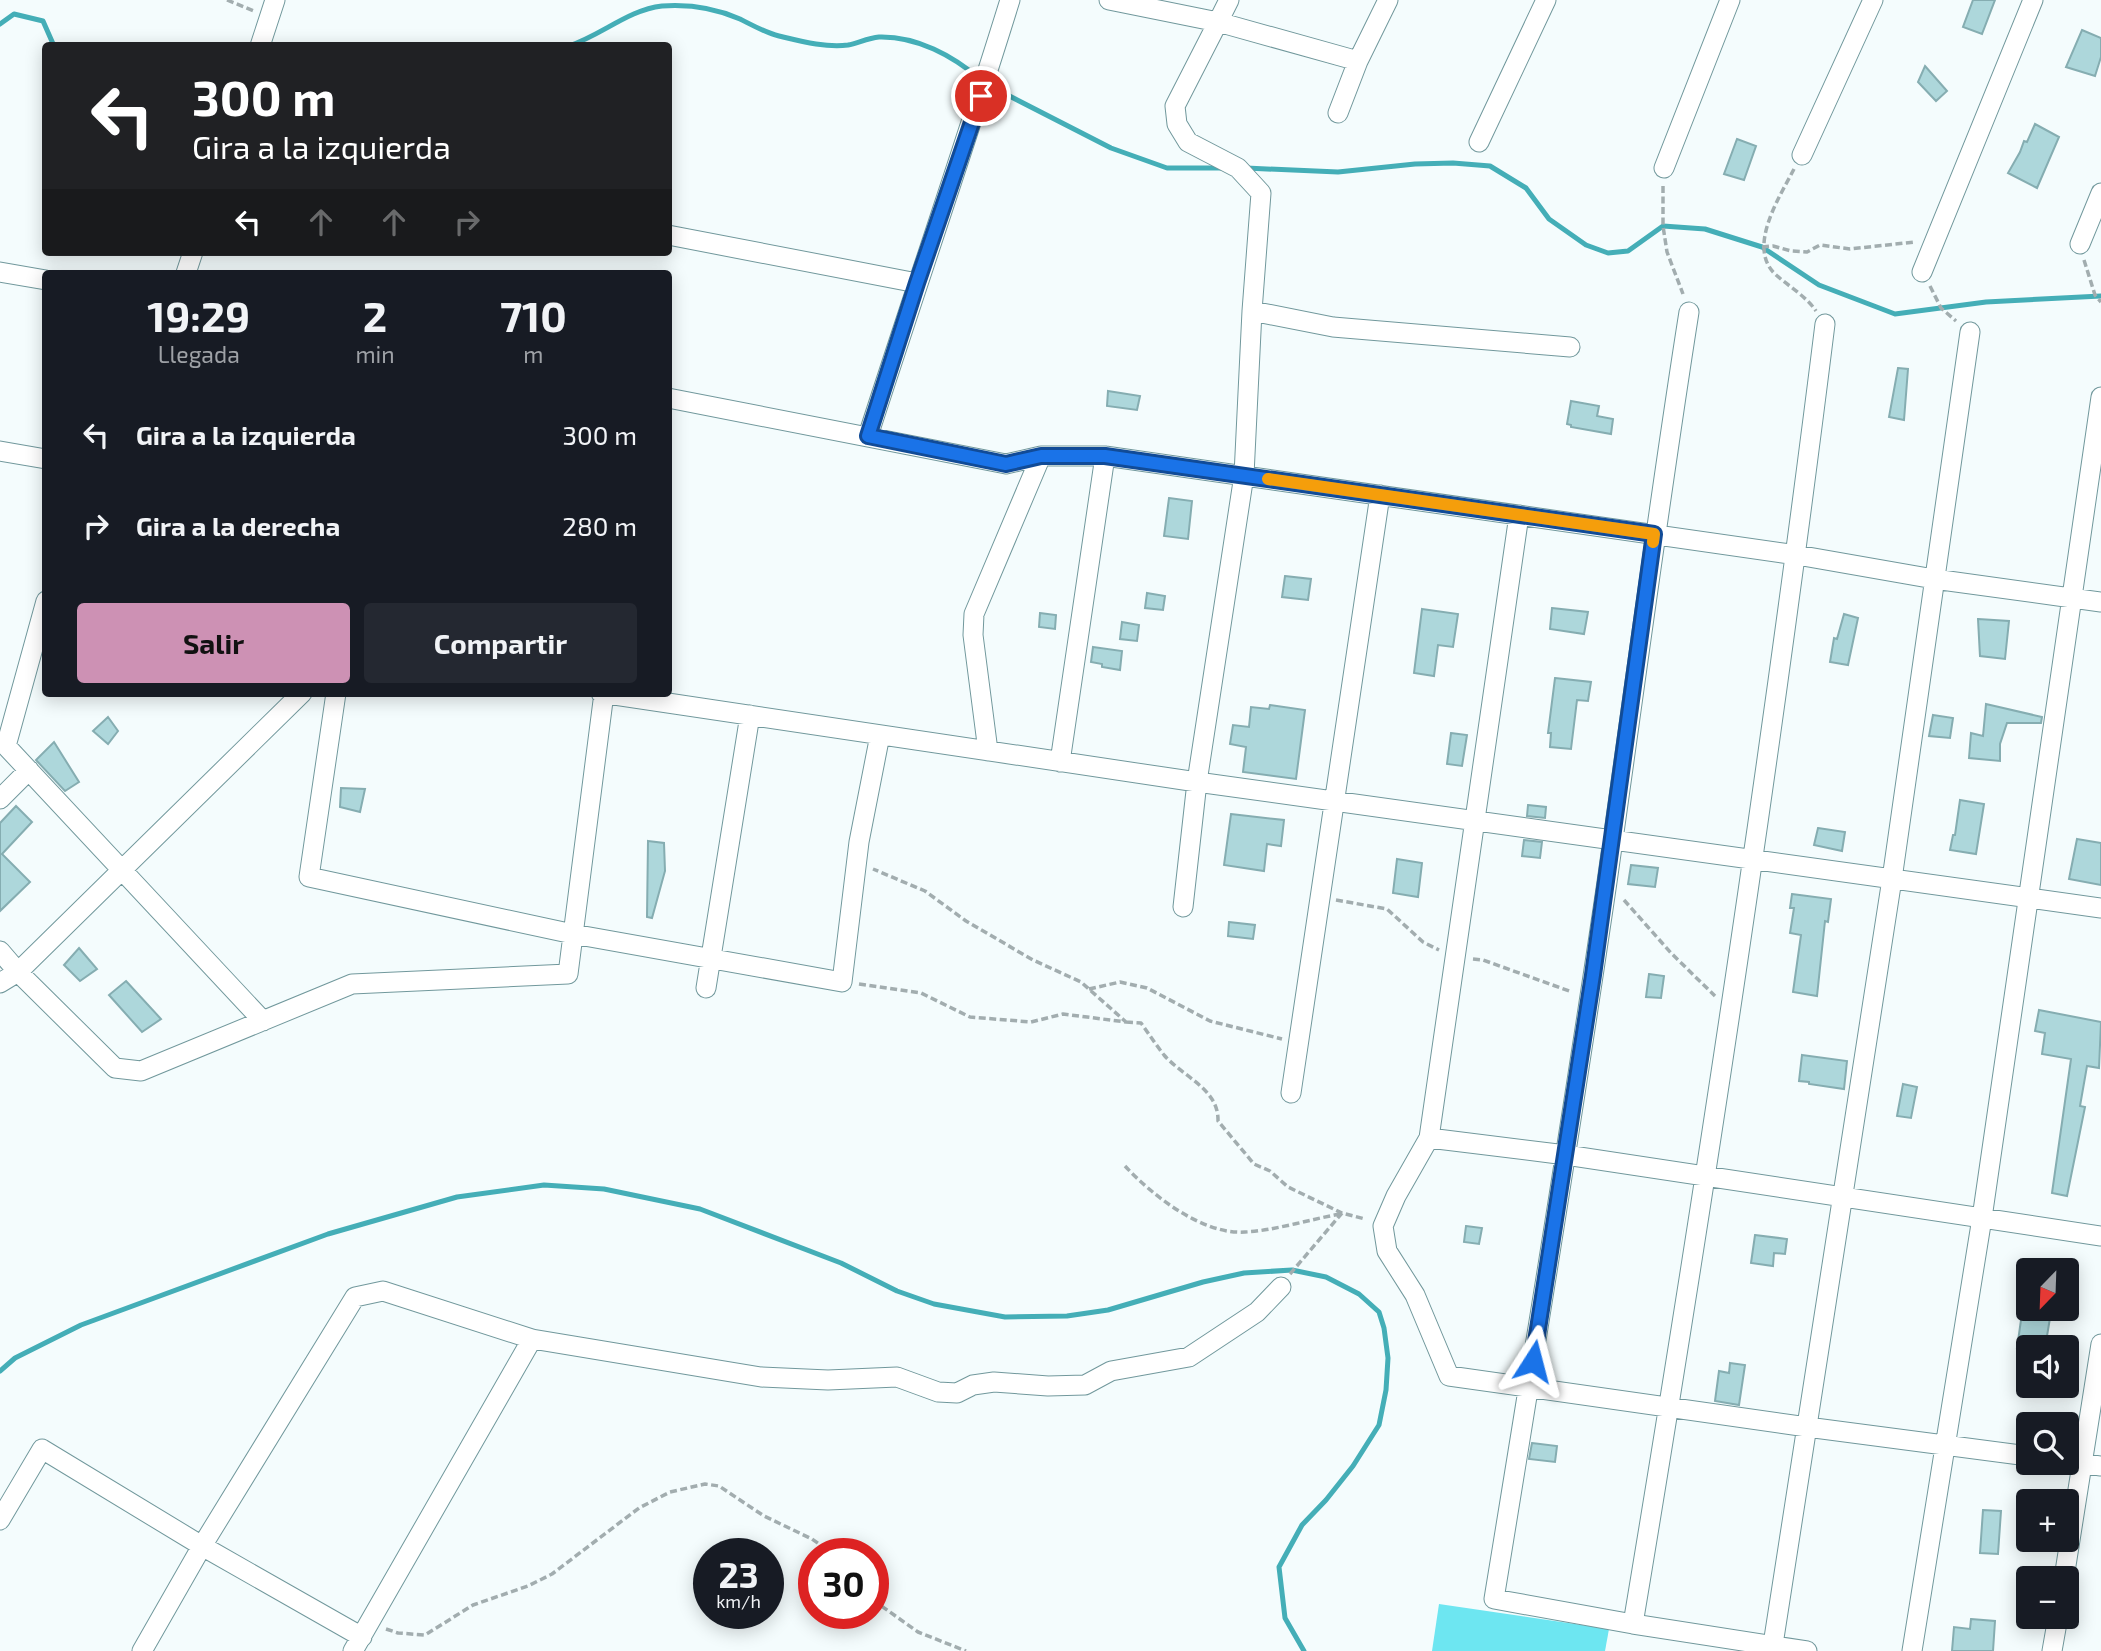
<!DOCTYPE html>
<html lang="es">
<head>
<meta charset="utf-8">
<style>
	body { margin:0; font-family:"Exo 2",sans-serif; background:#242831; color:#f1f3f6; height:100vh; display:flex; flex-direction:column; font-size:26px; white-space:nowrap }
	* { box-sizing:border-box; margin:0 }
	p { font-size:23px; color:#9ea1a6 }
	.icon { flex:none; width:38px; height:38px; fill:none; stroke:currentColor; stroke-width:2; stroke-linecap:round; stroke-linejoin:round }
	.map { position:relative; flex:1; overflow:hidden }
	.side { position:absolute; left:42px; top:270px; width:630px; height:427px; display:flex; flex-direction:column; background:#171b24; border-radius:7px; box-shadow:0 4px 18px #0003 }
	.side>* { flex:none }
	.banner { position:absolute; left:42px; top:42px; width:630px; height:214px; border-radius:7px; box-shadow:0 4px 18px #0003; background:#202124; color:#fff; overflow:hidden }
	.needle { width:46px; rotate:203deg }
	.fabs { position:absolute; left:2016px; top:1258px; display:grid; gap:14px }
	.fabs a { display:grid; place-items:center; width:63px; height:63px; border-radius:7px; background:#171b24; box-shadow:0 4px 18px #0003; font-size:35px }
	.speed { position:absolute; left:693px; top:1538px; display:flex; gap:14px; font-size:35px; font-weight:700; text-align:center }
	.speed>* { display:grid; place-content:center; width:91px; height:91px; border-radius:50%; background:#171b24; box-shadow:0 4px 18px #0003; line-height:1 }
	.speed small { font-size:18px; font-weight:400 }
	.speed .limit { border:10px solid #d22; background:#fff; color:#111 }
	.pin { position:absolute; display:grid; place-items:center; width:60px; height:60px; color:#fff; margin:-30px; border:4px solid #fff; border-radius:50%; box-shadow:0 2px 7px #0007 }
	.me { position:absolute; width:77px; margin:-38px; rotate:9deg; stroke-linejoin:round; filter:drop-shadow(0 0 5px #0008) }
	.turn { display:flex; align-items:center; gap:24px; height:147px; padding:0 35px; font-size:32px }
	.turn .icon { width:91px; height:91px; stroke-width:2.5 }
	.turn b { display:block; font-size:49px; line-height:60px }
	.lanes { display:flex; align-items:center; height:66px; padding:0 35px; background:#0003; justify-content:center; gap:35px; direction:ltr }
	.lanes .off { opacity:.35 }
	.eta { display:flex; justify-content:space-evenly; align-items:center; height:119px; text-align:center }
	.eta b { font-size:42px; font-weight:700; line-height:49px }
	.action { display:flex; gap:14px; margin-top:auto; padding:14px 35px }
	.action a { flex:1; height:80px; border-radius:7px; background:#cd91b4; color:#111; font-size:28px; font-weight:700; line-height:80px; text-align:center }
	.action a+a { background:#242831; color:#f1f3f6 }
	ul { padding:0; list-style:none }
	li { display:flex; align-items:center; gap:21px; height:91px; padding:0 35px }
	li div { flex:1 }
	li b { display:block; font-size:26px }
	li em { font-style:normal }
	.map>svg:first-child { display:block }
</style>
</head>
<body>
<div class="map">
<svg width="2101" height="1651" viewBox="0 0 2101 1651">
	<rect width="100%" height="100%" fill="#f4fcfd"/>
	<!-- green -->
	<path fill="#6de6f1" d="M1439,1604L1609,1629L1605,1651H1432Z"/>
	<g fill="none" stroke-linecap="round" stroke-linejoin="round">
		<!-- stream -->
		<path stroke="#44aeb7" stroke-width="5" d="M0,24L14,14L43,21L54,46
			M569,46C602,35 628,10 662,6C690,4 715,8 740,19C752,25 766,33 779,36C800,41 826,48 848,45C858,43 868,38 879,37C917,36 953,56 980,79
			M988,85L1111,148L1167,168H1222
			M1246,168L1338,172L1415,164L1453,163L1490,166L1526,188L1549,219L1586,245L1608,253L1628,251L1663,226L1705,229L1762,247L1819,285L1895,314L1986,302L2101,296
			M0,1371L15,1358L81,1325L328,1234L457,1197L544,1185L604,1189L700,1209L841,1263L897,1291L934,1304L1005,1317L1067,1316L1108,1310L1203,1282L1244,1273L1292,1270L1326,1277L1359,1294L1379,1312L1384,1328L1388,1358L1386,1390L1379,1425L1353,1466L1326,1500L1302,1525L1279,1567L1285,1618L1304,1651"/>
	</g>
	<!-- building -->
	<path fill="#add7db" stroke="#85adb1" stroke-width="2" d="M1973,0H1995L1982,34L1963,27Z
		M2082,30L2101,38V57L2095,76L2066,67Z
		M1925,66L1947,91L1936,101L1918,82Z
		M2035,124L2059,137L2037,188L2008,173L2020,152L2024,141L2027,142Z
		M1737,139L1756,146L1744,180L1724,174Z
		M1898,368L1908,369L1904,420L1889,417Z
		M1108,391L1140,396L1137,410L1107,406Z
		M1571,401L1599,406L1597,416L1613,419L1611,434L1571,427V425L1567,424Z
		M1169,498L1192,501L1188,539L1164,536Z
		M1285,576L1311,579L1308,600L1282,597Z
		M1147,593L1165,596L1163,610L1145,608Z
		M1552,608L1588,612L1584,634L1550,629Z
		M1422,609L1458,614L1453,647L1438,645L1434,676L1414,673Z
		M1040,613L1056,615L1055,629L1039,627Z
		M1844,614L1858,618L1848,665L1830,662L1834,638L1837,639Z
		M1978,619L2009,621L2005,659L1980,656Z
		M1122,622L1139,625L1137,641L1120,639Z
		M1093,647L1122,651L1120,670L1102,667V664L1091,662Z
		M1555,678L1591,682L1588,701L1577,700L1571,749L1550,747L1551,733H1548Z
		M1986,704L2042,717L2041,723H2007L2000,744V761L1969,758L1971,733L1983,736Z
		M1270,705L1305,710L1296,779L1243,772L1246,747L1230,744L1233,725L1249,727L1251,707L1269,709Z
		M1933,715L1953,718L1950,738L1929,736Z
		M108,717L118,731L108,744L93,731Z
		M1451,733L1467,735L1462,766L1447,764Z
		M54,742L79,782L65,791L36,760Z
		M341,788L365,789L360,812L340,807Z
		M1960,800L1984,804L1976,854L1950,850L1953,835H1955Z
		M1528,805L1546,807L1545,818L1527,816Z
		M16,806L32,822L2,854L30,882L0,911V823Z
		M1231,814L1284,820L1281,846L1267,844L1264,871L1224,865Z
		M1818,828L1845,832L1842,851L1814,845Z
		M2077,839L2101,843V885L2069,879Z
		M1524,840L1542,842L1540,858L1522,856Z
		M648,841L664,843L665,871L652,918L647,917Z
		M1397,859L1422,863L1418,897L1393,893Z
		M1631,865L1658,868L1655,887L1628,884Z
		M1792,894L1831,899L1828,922L1825,921L1817,996L1793,992L1801,935L1790,933L1794,908H1790Z
		M1229,922L1255,925L1253,939L1228,936Z
		M79,948L97,969L80,981L64,965Z
		M1649,974L1664,976L1661,998L1646,997Z
		M126,981L161,1019L142,1032L109,995Z
		M2039,1010L2101,1022L2099,1068L2087,1066L2080,1106L2085,1107L2067,1196L2052,1193L2071,1059L2042,1054L2045,1033L2035,1031Z
		M1802,1055L1847,1061L1844,1089L1809,1084V1082L1799,1081Z
		M1903,1084L1917,1087L1911,1118L1897,1116Z
		M1466,1226L1482,1228L1479,1244L1464,1242Z
		M1755,1235L1787,1239L1785,1254L1774,1253L1773,1266L1751,1263Z
		M2022,1313L2050,1318L2045,1348H2017Z
		M1730,1363L1745,1365L1739,1405L1715,1401L1719,1371L1729,1373Z
		M1532,1443L1557,1446L1555,1462L1529,1459Z
		M1983,1510L2001,1511L1998,1554L1980,1553Z
		M1971,1619L1995,1621L1993,1651H1952L1954,1627L1970,1629Z"/>
	<g fill="none" stroke-linecap="round" stroke-linejoin="round">
		<defs>
			<path id="street" d="M1109,0L1218,22L1229,0
				M260,46L275,0
				M1338,113L1358,61L1388,0
				M1479,142L1546,0
				M1802,155L1873,0
				M1664,168L1730,0
				M668,235L917,283
				M2080,244L2101,193
				M0,272L46,280
				M1922,272L2033,0
				M186,273L193,252
				M1252,311L1333,327L1570,347
				M668,398L1006,464L1041,456H1105L1797,555L1934,579L2101,602
				M868,436C915,290 965,146 1010,0
				M0,451L46,459
				M1519,515L1429,1138L1396,1196L1383,1226L1387,1251L1415,1295L1449,1376L1807,1427L2028,1456
				M46,601L6,746L263,1021
				M336,693L309,877L573,934L842,982L859,842L880,735
				M601,693L1197,782L2101,908
				M988,751L973,635L974,614L1041,456
				M1060,762L1105,456
				M0,799L29,770
				M1183,907L1197,782L1244,475L1252,311L1261,193L1238,168L1188,142L1177,124L1175,106L1218,22L1358,61
				M0,951L18,972L115,1068L141,1071L352,984L568,974L604,693
				M0,983L18,972L302,693
				M706,988L750,715
				M1291,1093L1380,495
				M1429,1138L1566,1155L2101,1236
				M2067,1461L2101,1466
				M0,1520L42,1449L202,1546L362,1637
				M2064,1578L2101,1344
				M1633,1624L1494,1599C1533,1361 1572,1122 1607,882C1634,692 1659,502 1689,312
				M142,1651L202,1546L355,1297L383,1291L532,1339L761,1377L828,1380L897,1377L938,1392L957,1393L973,1385L994,1382L1048,1386L1085,1385L1111,1371L1189,1357L1257,1312L1281,1287
				M353,1651L532,1339
				M1772,1651L1892,879L1970,332
				M1807,1651L1633,1624C1705,1192 1771,759 1825,324
				M1912,1651L1982,1218L2101,397
				M2052,1651L2058,1617"/>
		</defs>
		<!-- street casing -->
		<use href="#street" stroke="#71989c" stroke-width="21"/>
		<!-- path -->
		<path stroke="#a2adaf" stroke-width="3.5" stroke-dasharray="7 3.5" stroke-linecap="butt" d="M227,0L254,11
			M1794,169C1779,198 1747,247 1775,274C1788,286 1806,296 1816,311
			M1663,186V226L1667,252L1683,294
			M1762,247L1773,246L1791,251L1807,252L1820,245L1850,249L1915,242
			M2084,260L2095,295L2101,302
			M1930,286L1941,308L1956,321
			M1336,900L1387,909L1423,942L1439,950
			M1624,900L1671,953L1715,996
			M1473,959L1483,960L1572,992
			M859,984L921,993L970,1017L1031,1022L1063,1014L1126,1022L1081,982L1033,960L966,921L925,891L873,869
			M1089,989L1120,982L1147,988L1210,1021L1282,1039
			M1126,1022L1141,1023C1149,1034 1156,1045 1164,1055C1183,1077 1219,1089 1218,1121L1254,1164L1270,1171L1288,1187L1342,1213
			M1125,1166C1152,1195 1202,1235 1245,1232C1272,1231 1312,1219 1340,1214
			M1290,1274L1342,1213L1365,1219
			M873,1600L918,1632L966,1651
			M386,1629L398,1633L425,1635L473,1605L528,1586L552,1574L639,1508L670,1492L705,1484L719,1486L764,1516L812,1539L833,1554"/>
		<!-- street -->
		<use href="#street" stroke="#fff" stroke-width="19"/>
	</g>
	<g fill="none" stroke-linecap="round" stroke-linejoin="round">
		<defs>
			<path id="route" d="M981,96L917,283L868,436L1006,464L1041,456H1105L1654,534L1593,975L1533,1361"/>
		</defs>
		<!-- route casing -->
		<use href="#route" stroke="#114b97" stroke-width="18"/>
		<!-- route -->
		<use href="#route" stroke="#1a73e8" stroke-width="12"/>
		<!-- slow -->
		<path stroke="#f59e0b" stroke-width="12" d="M1268,479L1654,534L1653,542"/>
	</g>
</svg>
<div class="fabs">
<a><svg class="needle" viewBox="-14 -14 28 28"><path d="M0-13l5 13h-10z" fill="#e53935"/><path d="M0 13l5-13h-10z" fill="#9ea1a6"/></svg></a>
<a><svg class="icon" aria-label="sound" viewBox="0 0 24 24"><path d="M4 9h4l5-4v14l-5-4H4zM17 9q2 3 0 6"/></svg></a>
<a><svg class="icon" aria-label="search" viewBox="0 0 24 24"><circle cx="10" cy="10" r="6"/><path d="M15 15l6 6"/></svg></a>
<a>+</a>
<a>−</a>
</div>
<div class="speed"><div>23<small>km/h</small></div><div class="limit">30</div></div>
<div class="pin" style="left:981px;top:96px;background:#d93025"><svg class="icon" aria-label="arrive" viewBox="0 0 24 24"><path d="M6 21V4h12l-3 4 3 4H6"/></svg></div>
<svg class="me" style="left:1533px;top:1361px" viewBox="-20 -20 40 40"><path d="M0-17L14 15 0 8-14 15z" fill="#1a73e8" stroke="#fff" stroke-width="4"/></svg>
<div class="banner">
<div class="turn"><svg class="icon" aria-label="left" viewBox="0 0 24 24"><path d="M17 20v-9H6M10 6l-5 5 5 5"/></svg><div><b>300 m</b>Gira a la izquierda</div></div>
<div class="lanes"><svg class="icon" aria-label="left" viewBox="0 0 24 24"><path d="M17 20v-9H6M10 6l-5 5 5 5"/></svg><svg class="icon off" aria-label="ahead" viewBox="0 0 24 24"><path d="M12 20V5M6 11l6-6 6 6"/></svg><svg class="icon off" aria-label="ahead" viewBox="0 0 24 24"><path d="M12 20V5M6 11l6-6 6 6"/></svg><svg class="icon off" aria-label="right" viewBox="0 0 24 24"><path d="M7 20v-9h11M14 6l5 5-5 5"/></svg></div>
</div>
<section class="side">
<div class="eta">
<div><b>19:29</b><p>Llegada</p></div>
<div><b>2</b><p>min</p></div>
<div><b>710</b><p>m</p></div>
</div>
<ul>
<li><svg class="icon" aria-label="left" viewBox="0 0 24 24"><path d="M17 20v-9H6M10 6l-5 5 5 5"/></svg><div><b>Gira a la izquierda</b></div><em>300 m</em></li>
<li><svg class="icon" aria-label="right" viewBox="0 0 24 24"><path d="M7 20v-9h11M14 6l5 5-5 5"/></svg><div><b>Gira a la derecha</b></div><em>280 m</em></li>
</ul>
<div class="action"><a>Salir</a><a>Compartir</a></div>
</section>
</div>
</body>
</html>
